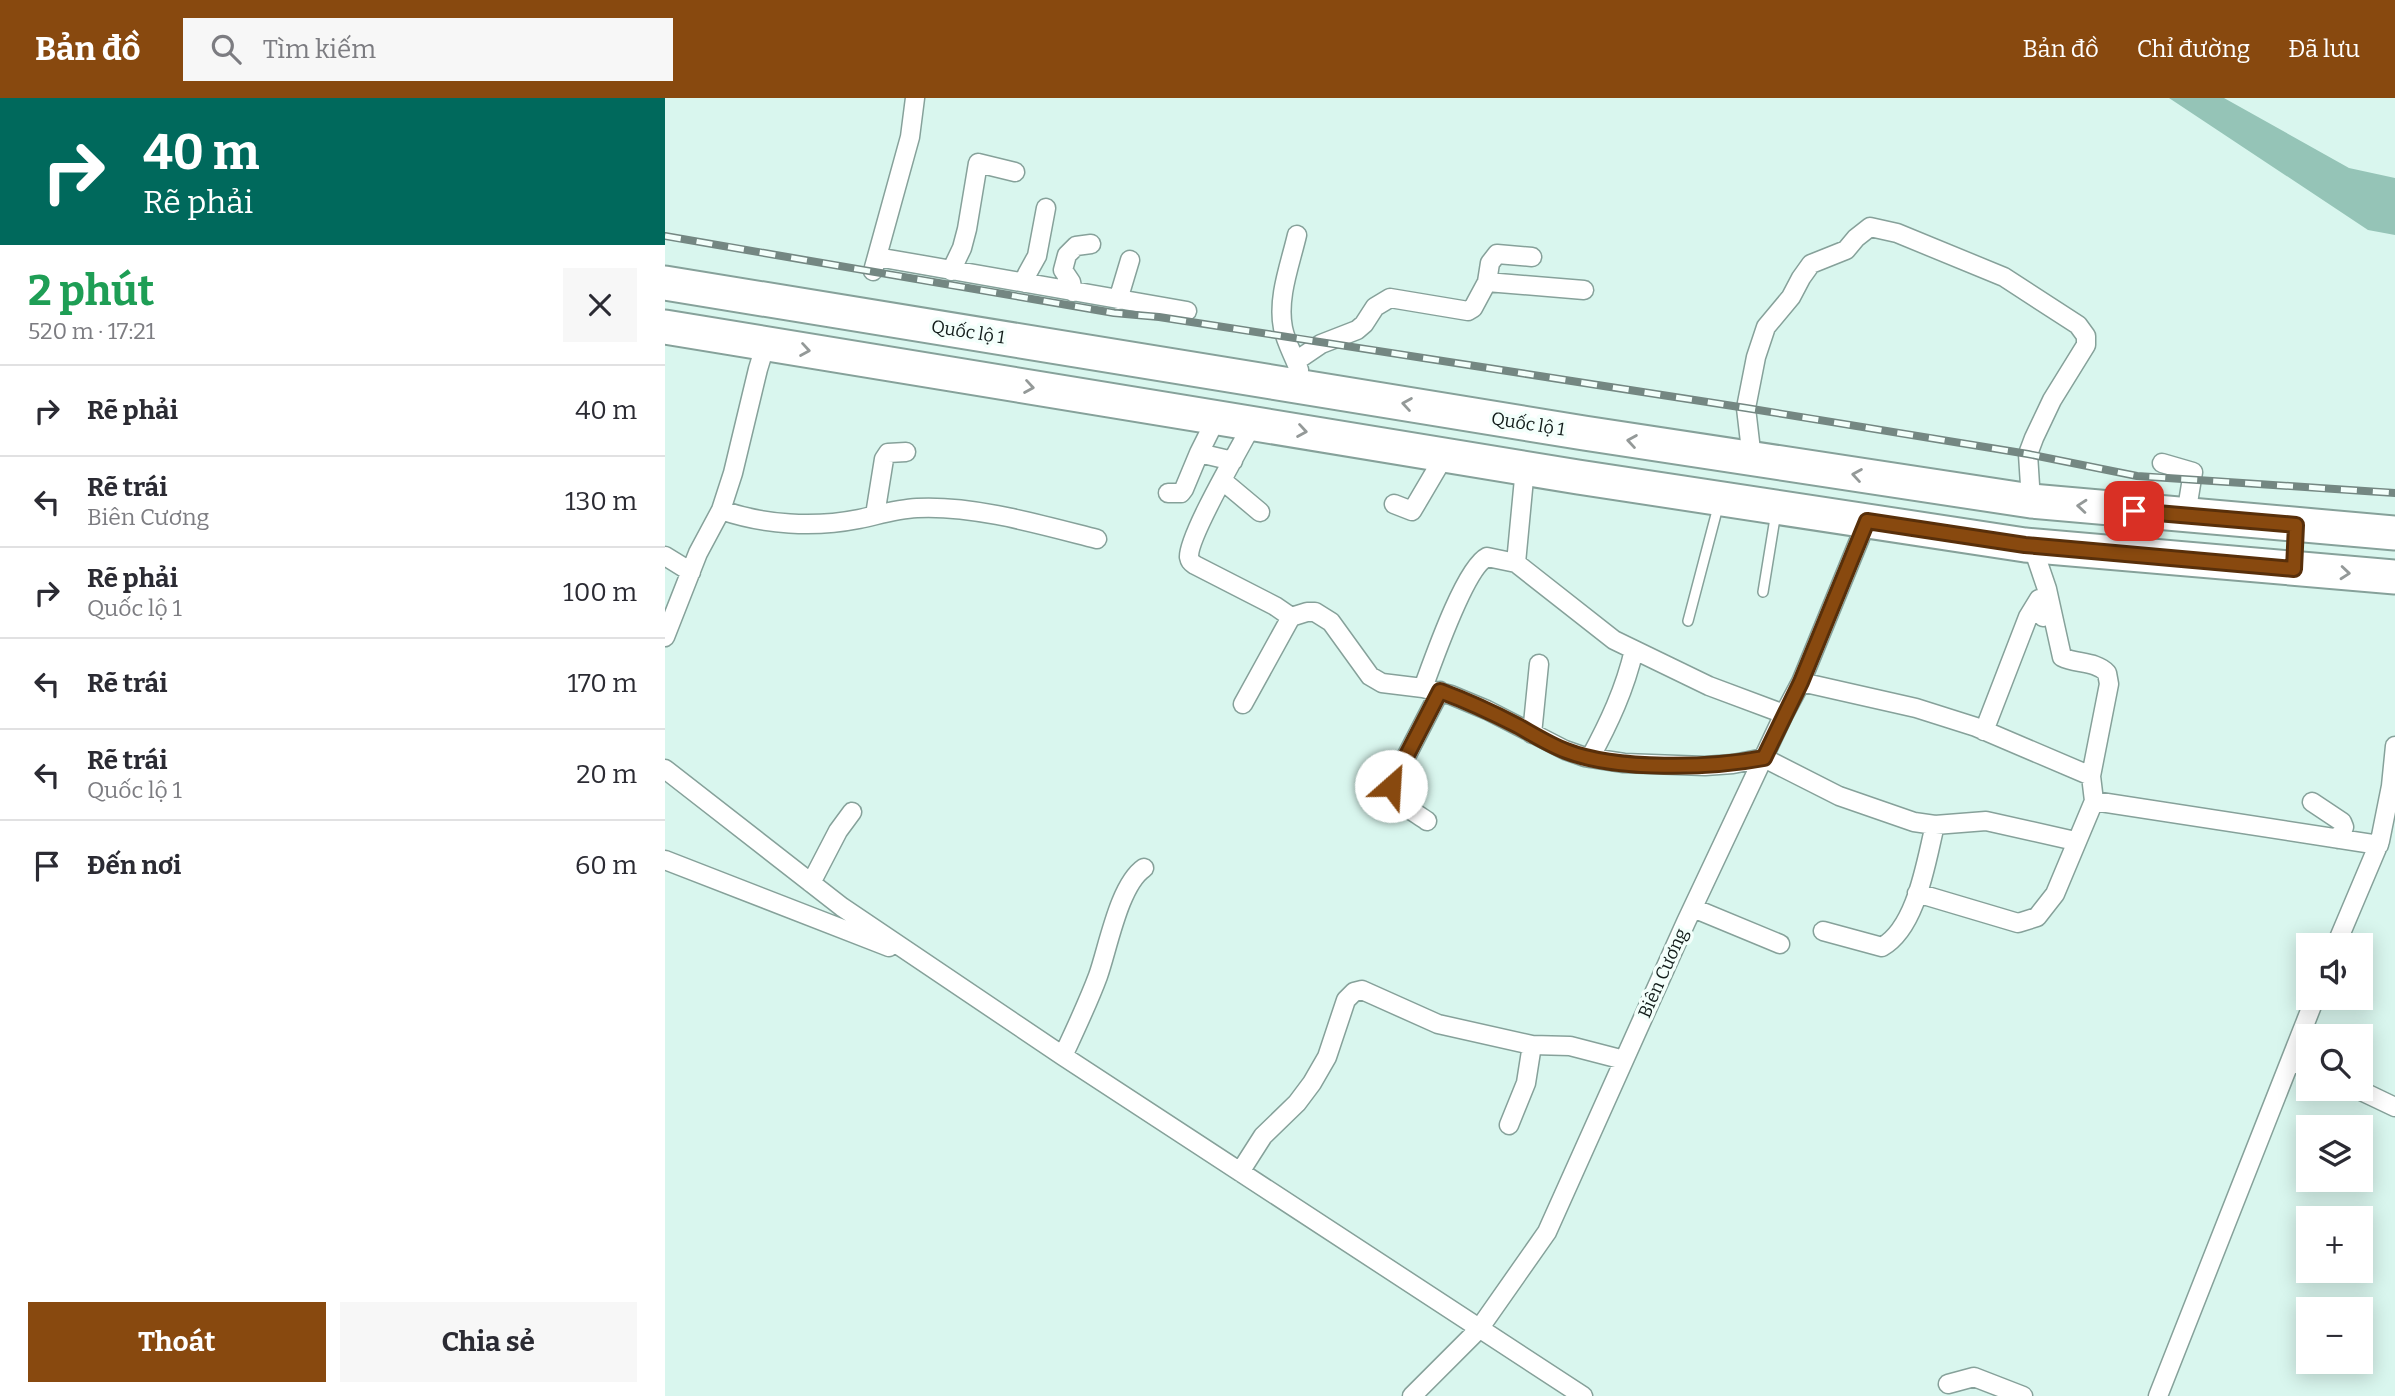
<!DOCTYPE html>
<html lang="vi">
<head>
<meta charset="utf-8">
<style>
	body { margin:0; font-family:Bitter,serif; background:#f7f7f7; color:#2b2b33; height:100vh; display:flex; flex-direction:column; font-size:26px; white-space:nowrap }
	* { box-sizing:border-box; margin:0 }
	p { font-size:23px; color:#7c7c81 }
	.icon { flex:none; width:38px; height:38px; fill:none; stroke:currentColor; stroke-width:2; stroke-linecap:round; stroke-linejoin:round }
	.map { position:relative; flex:1; overflow:hidden }
	.drawer { display:flex; flex-direction:column; background:#fff; width:665px }
	.drawer>* { flex:none }
	.guide { background:#00695c; color:#fff; overflow:hidden }
	.fabs { position:absolute; left:1631px; top:835px; display:grid; gap:14px }
	.fabs a { display:grid; place-items:center; width:77px; height:77px; border-radius:0px; background:#fff; box-shadow:0 4px 18px #0003; font-size:35px }
	.pin { position:absolute; display:grid; place-items:center; width:60px; height:60px; color:#fff; margin:-30px; border-radius:14px; box-shadow:0 4px 10px #0006 }
	.me { position:absolute; width:77px; margin:-38px; rotate:26deg; stroke-linejoin:round; filter:drop-shadow(0 0 5px #0008) }
	.turn { display:flex; align-items:center; gap:24px; height:147px; padding:0 28px; font-size:32px }
	.turn .icon { width:91px; height:91px; stroke-width:2.5 }
	.turn b { display:block; font-size:49px; line-height:60px }
	.round { display:grid; place-items:center; flex:none; width:74px; height:74px; border-radius:0px; background:#f7f7f7 }
	.headline { display:flex; align-items:center; justify-content:space-between; height:119px; padding:0 28px }
	h1 { font-size:42px; font-weight:700; line-height:52px; color:#1e9e55 }
	.primary-button { display:flex; gap:14px; margin-top:auto; padding:14px 28px }
	.primary-button a { flex:1; height:80px; border-radius:0px; background:#88490f; color:#fff; font-size:28px; font-weight:700; line-height:80px; text-align:center }
	.primary-button a+a { background:#f7f7f7; color:#2b2b33 }
	ul { padding:0; list-style:none }
	li { display:flex; align-items:center; gap:21px; height:91px; padding:0 28px; border-top:2px solid #e1e1e2 }
	li div { flex:1 }
	li b { display:block; font-size:26px }
	li em { font-style:normal }
	header { display:flex; align-items:center; gap:42px; box-sizing:border-box; height:98px; padding:0 35px; background:#88490f; color:#fff }
	header strong { font-size:33px }
	nav { display:flex; gap:38px; margin-inline-start:auto; font-size:24px }
	.search { width:490px; height:63px; background:#f7f7f7; display:flex; align-items:center; gap:18px; box-sizing:border-box; padding:0 24px; border-radius:0px; color:#7c7c81; font-size:26px }
	main { display:flex; flex:1; min-height:0 }
	.map>svg:first-child { display:block }
</style>
</head>
<body>
<header>
<strong>Bản đồ</strong>
<div class="search"><svg class="icon" aria-label="search" viewBox="0 0 24 24"><circle cx="10" cy="10" r="6"/><path d="M15 15l6 6"/></svg>Tìm kiếm</div>
<nav><a>Bản đồ</a><a>Chỉ đường</a><a>Đã lưu</a></nav>
</header>
<main>
<section class="drawer">
<div class="guide">
<div class="turn"><svg class="icon" aria-label="right" viewBox="0 0 24 24"><path d="M7 20v-9h11M14 6l5 5-5 5"/></svg><div><b>40 m</b>Rẽ phải</div></div>
</div>
<div class="headline"><div><h1>2 phút</h1><p>520 m · 17:21</p></div><a class="round"><svg class="icon" aria-label="close" viewBox="0 0 24 24"><path d="M6 6l12 12M18 6L6 18"/></svg></a></div>
<ul>
<li><svg class="icon" aria-label="right" viewBox="0 0 24 24"><path d="M7 20v-9h11M14 6l5 5-5 5"/></svg><div><b>Rẽ phải</b></div><em>40 m</em></li>
<li><svg class="icon" aria-label="left" viewBox="0 0 24 24"><path d="M17 20v-9H6M10 6l-5 5 5 5"/></svg><div><b>Rẽ trái</b><p>Biên Cương</p></div><em>130 m</em></li>
<li><svg class="icon" aria-label="right" viewBox="0 0 24 24"><path d="M7 20v-9h11M14 6l5 5-5 5"/></svg><div><b>Rẽ phải</b><p>Quốc lộ 1</p></div><em>100 m</em></li>
<li><svg class="icon" aria-label="left" viewBox="0 0 24 24"><path d="M17 20v-9H6M10 6l-5 5 5 5"/></svg><div><b>Rẽ trái</b></div><em>170 m</em></li>
<li><svg class="icon" aria-label="left" viewBox="0 0 24 24"><path d="M17 20v-9H6M10 6l-5 5 5 5"/></svg><div><b>Rẽ trái</b><p>Quốc lộ 1</p></div><em>20 m</em></li>
<li><svg class="icon" aria-label="arrive" viewBox="0 0 24 24"><path d="M6 21V4h12l-3 4 3 4H6"/></svg><div><b>Đến nơi</b></div><em>60 m</em></li>
</ul>
<div class="primary-button"><a>Thoát</a><a>Chia sẻ</a></div>
</section>
<div class="map">
<svg width="1730" height="1298" viewBox="0 0 1730 1298">
	<rect width="100%" height="100%" fill="#d9f6ee"/>
	<!-- water -->
	<path fill="#95c4b7" d="M1504,0H1559L1684,70L1730,80V137L1703,132Z"/>
	<g fill="none" stroke-linecap="round" stroke-linejoin="round">
		<defs>
			<path id="lane" d="M1098,494L1111,414
				M1023,523L1054,405"/>
			<path id="street" d="M632,137C625,167 612,200 618,230C621,245 629,258 634,272
				M212,159L522,213
				M208,173L245,39L250,0
				M286,173L297,150L302,131L313,65L350,74
				M822,184L825,165L832,156L867,159
				M360,185L362,176L372,158L381,110
				M408,194L406,184L398,172L402,157L411,148L426,146
				M453,202L465,162
				M631,263L656,246L692,232L699,226L710,209L725,200L803,213L808,210L822,184L919,192
				M552,319L534,355L568,363
				M588,325C576,348 523,438 524,459C525,464 526,464 530,467L610,508L626,519
				M1087,361L1081,310L1091,259L1101,229L1126,199L1136,180L1146,166L1181,152L1191,140L1205,129L1232,135L1339,179L1413,227L1421,238V247L1387,302L1369,340L1363,356L1366,403
				M1497,365L1528,374L1521,417
				M860,370L851,465L949,542L1044,588L1119,616
				M558,383L595,414
				M503,395H516L519,391L534,355
				M729,406L747,413L780,357
				M56,412C100,427 149,430 194,421C213,417 232,411 252,410C309,407 377,427 432,441
				M210,417L219,361L223,355L241,354
				M1367,447L1382,491L1397,559C1411,566 1431,563 1442,575L1444,586L1426,678
				M0,458L26,474
				M0,539L33,455L56,412L68,375L93,271L101,245
				M1136,584L1251,610L1311,629L1426,678L1429,703L1714,747
				M758,590C768,563 800,470 822,459L851,465
				M578,606L626,519L642,514H650L666,524L705,578L717,585L758,590L786,597L822,612L900,652L920,659L959,665L1040,668L1068,666L1099,660L1174,698L1249,724L1270,727L1321,723L1410,743
				M1319,633L1363,519L1374,501L1378,519
				M867,636L874,566
				M925,660C944,625 960,591 969,552
				M0,671L177,809L398,958L918,1298
				M1647,704L1677,724L1679,729L1674,741
				M762,723C750,714 728,704 726,688L775,593
				M0,762L224,849
				M146,785L173,733L187,714
				M1252,795L1353,825L1372,819L1390,796L1429,703
				M1028,810L1115,846
				M1158,833L1217,849C1252,829 1261,763 1270,727
				M1671,847L1715,743L1726,688L1730,648
				M867,947L905,948L959,962
				M398,958C410,932 423,905 433,878C443,850 454,787 479,770
				M1627,963L1643,970
				M1690,990L1730,1009
				M575,1074L598,1038L632,1005L647,985L662,959L681,902L689,894L697,892L773,926L867,947L861,985L844,1027
				M1283,1286L1309,1279L1358,1298
				M747,1298L814,1231L882,1134L1021,824L1119,616L1136,584L1202,423
				M1493,1298L1650,900"/>
			<path id="highway" d="M0,185L919,335L1366,403L1730,435
				M0,229L913,379L1360,447L1730,479"/>
		</defs>
		<!-- lane casing -->
		<use href="#lane" stroke="#86a19a" stroke-width="12"/>
		<!-- street casing -->
		<use href="#street" stroke="#86a19a" stroke-width="21"/>
		<!-- highway casing -->
		<use href="#highway" stroke="#86a19a" stroke-width="37"/>
		<!-- lane -->
		<use href="#lane" stroke="#fff" stroke-width="9"/>
		<!-- street -->
		<use href="#street" stroke="#fff" stroke-width="18"/>
		<!-- highway -->
		<use href="#highway" stroke="#fff" stroke-width="33"/>
		<defs>
			<path id="rail" d="M0,138L449,215L494,219L1081,310L1363,356L1472,378L1730,395"/>
		</defs>
		<!-- rail casing -->
		<use href="#rail" stroke="#748782" stroke-width="8"/>
		<!-- rail -->
		<use href="#rail" stroke="#f3fffb" stroke-width="5" stroke-dasharray="16" stroke-linecap="butt"/>
	</g>
	<!-- one-way arrows -->
	<defs><path id="oneway-chevron" d="M-2-3.5L2.5 0L-2 3.5" fill="none" stroke-width="1.6" stroke-linecap="round" stroke-linejoin="round" transform="scale(1.75)"/></defs>
	<g stroke="#949998">
		<use href="#oneway-chevron" transform="translate(140 252) rotate(9)"/>
		<use href="#oneway-chevron" transform="translate(364 289) rotate(9)"/>
		<use href="#oneway-chevron" transform="translate(742 306) rotate(-171)"/>
		<use href="#oneway-chevron" transform="translate(637 333) rotate(9)"/>
		<use href="#oneway-chevron" transform="translate(967 343) rotate(-171)"/>
		<use href="#oneway-chevron" transform="translate(1192 377) rotate(-171)"/>
		<use href="#oneway-chevron" transform="translate(1417 408) rotate(-175)"/>
		<use href="#oneway-chevron" transform="translate(1680 475) rotate(5)"/>
	</g>
	<g fill="none" stroke-linecap="round" stroke-linejoin="round">
		<defs>
			<path id="route" d="M726,688L775,593C802,603 828,615 853,628C869,637 885,647 901,653C952,673 1046,670 1099,660L1136,584L1202,423L1360,447L1629,471L1631,427L1469,413"/>
		</defs>
		<!-- route casing -->
		<use href="#route" stroke="#582f0a" stroke-width="18"/>
		<!-- route -->
		<use href="#route" stroke="#88490f" stroke-width="12"/>
	</g>
	<g text-anchor="middle" stroke-width="7" stroke-linejoin="round" paint-order="stroke">
		<!-- street labels -->
		<g font-size="18" fill="#121c1a" stroke="#f3fffb">
			<text transform="translate(303 234) rotate(9)" y="6">Quốc lộ 1</text>
			<text transform="translate(863 326) rotate(9)" y="6">Quốc lộ 1</text>
			<text transform="translate(998 875) rotate(-66)" y="6">Biên Cương</text>
		</g>
	</g>
</svg>
<div class="fabs">
<a><svg class="icon" aria-label="sound" viewBox="0 0 24 24"><path d="M4 9h4l5-4v14l-5-4H4zM17 9q2 3 0 6"/></svg></a>
<a><svg class="icon" aria-label="search" viewBox="0 0 24 24"><circle cx="10" cy="10" r="6"/><path d="M15 15l6 6"/></svg></a>
<a><svg class="icon" aria-label="layers" viewBox="0 0 24 24"><path d="M12 4l9 5-9 5-9-5zM3 14l9 5 9-5"/></svg></a>
<a>+</a>
<a>−</a>
</div>
<div class="pin" style="left:1469px;top:413px;background:#d93025"><svg class="icon" aria-label="arrive" viewBox="0 0 24 24"><path d="M6 21V4h12l-3 4 3 4H6"/></svg></div>
<svg class="me" style="left:726px;top:688px" viewBox="-20 -20 40 40"><circle r="19" fill="#fff"/><path d="M0-13L10 11 0 6-10 11z" fill="#88490f"/></svg>
</div>
</main>
</body>
</html>
